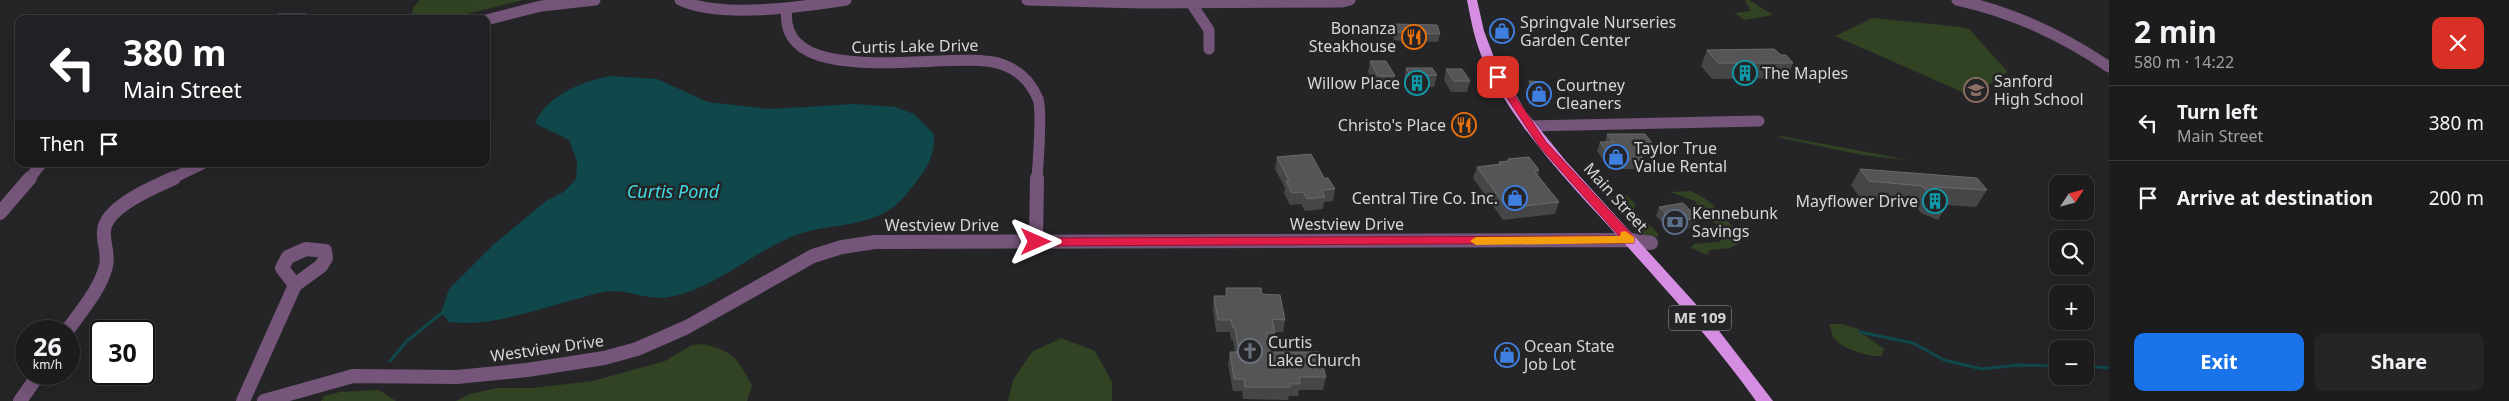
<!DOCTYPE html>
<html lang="en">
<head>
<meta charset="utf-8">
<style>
	body { margin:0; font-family:"Noto Sans",sans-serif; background:#252526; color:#f1f3f6; height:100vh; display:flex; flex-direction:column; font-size:19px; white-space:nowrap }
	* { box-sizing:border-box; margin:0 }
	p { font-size:16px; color:#a0a1a4 }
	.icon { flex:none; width:28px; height:28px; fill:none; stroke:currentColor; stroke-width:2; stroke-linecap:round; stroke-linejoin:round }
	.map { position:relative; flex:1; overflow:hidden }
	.details { display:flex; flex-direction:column; background:#1c1c1d; width:400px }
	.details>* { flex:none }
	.top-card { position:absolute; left:15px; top:15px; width:475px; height:152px; border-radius:10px; box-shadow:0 5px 20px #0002,0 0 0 1px #3a3a3b; background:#202124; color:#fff; overflow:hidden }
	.needle { width:32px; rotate:54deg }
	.controls { position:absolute; left:2049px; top:175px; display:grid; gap:10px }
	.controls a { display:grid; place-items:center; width:45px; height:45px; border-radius:10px; background:#1c1c1d; box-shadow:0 5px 20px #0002,0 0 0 1px #3a3a3b; font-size:25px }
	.speed { position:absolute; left:15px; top:320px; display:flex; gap:10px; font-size:25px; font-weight:700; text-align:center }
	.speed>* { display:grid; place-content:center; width:65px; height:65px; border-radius:50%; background:#1c1c1d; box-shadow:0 5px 20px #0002,0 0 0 1px #3a3a3b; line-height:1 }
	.speed small { font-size:12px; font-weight:400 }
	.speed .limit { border:2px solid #111; border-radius:8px; background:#fff; color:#111 }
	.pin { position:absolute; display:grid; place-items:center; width:42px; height:42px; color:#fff; margin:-21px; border-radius:10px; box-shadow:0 2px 8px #0006 }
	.me { position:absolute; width:55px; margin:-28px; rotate:90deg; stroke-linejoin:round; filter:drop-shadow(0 0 4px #0008) }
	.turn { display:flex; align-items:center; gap:18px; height:105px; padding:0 25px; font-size:22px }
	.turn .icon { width:65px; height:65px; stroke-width:2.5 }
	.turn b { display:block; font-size:35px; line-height:42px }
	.then { display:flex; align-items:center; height:48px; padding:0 25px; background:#0003; gap:10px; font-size:19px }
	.round { display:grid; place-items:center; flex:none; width:52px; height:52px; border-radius:10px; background:#252526 }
	.overview { display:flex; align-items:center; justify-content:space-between; height:85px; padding:0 25px }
	h1 { font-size:30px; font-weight:700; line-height:38px }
	.button { display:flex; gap:10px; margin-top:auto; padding:10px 25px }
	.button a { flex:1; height:58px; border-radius:10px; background:#1a73e8; color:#fff; font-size:20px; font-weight:700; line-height:58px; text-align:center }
	.button a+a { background:#252526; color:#f1f3f6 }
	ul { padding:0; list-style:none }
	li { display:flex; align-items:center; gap:15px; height:75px; padding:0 25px; border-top:1px solid #3a3a3b }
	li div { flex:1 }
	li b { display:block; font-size:19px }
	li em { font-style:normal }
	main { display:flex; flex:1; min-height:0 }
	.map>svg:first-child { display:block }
</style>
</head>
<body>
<main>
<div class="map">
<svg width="2109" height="401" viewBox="0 0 2109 401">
	<rect width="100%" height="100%" fill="#252527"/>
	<!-- green -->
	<path fill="#324323" d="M420,0H523L450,18H412L413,8Z
		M1745,0H1749L1773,15L1744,20L1735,13L1751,11Z
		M1873,18L1961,27L1969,29L2008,72L1971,96L1835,36Z
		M1781,136L1909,160L1862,155L1777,137Z
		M1690,191C1709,196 1734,225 1742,242L1730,248L1710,250L1707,255L1691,248L1694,244L1719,242L1725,237L1722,229L1699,209L1702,206L1696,204L1697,202L1671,192Z
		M1626,195L1635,204L1634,211L1658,233V237L1644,236L1606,197Z
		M1829,324H1842L1859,329L1860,332L1884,349L1881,356C1868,357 1838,348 1832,335C1831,331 1831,328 1829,324Z
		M1061,338L1095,351L1112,382V401H1008L1013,380L1032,352Z
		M703,344C734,351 738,359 752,386L747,401H456L470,394L497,388H532L593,381L665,361L692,345Z
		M379,390L396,401H321L324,396L340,392Z"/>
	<!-- water -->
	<path fill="#0f474a" d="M611,76L657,79L708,102L769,109L855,104L895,107L914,114L934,134C934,140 934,147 932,153C929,168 908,194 896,205C869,227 830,224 799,234C755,250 719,286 674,296C652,302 633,291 611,291C601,291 591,295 581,298C538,308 493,328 449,322L441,313L449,289L493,245L546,201L565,191L576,179L577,161L569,140L538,125L535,122C549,95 582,81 611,76Z"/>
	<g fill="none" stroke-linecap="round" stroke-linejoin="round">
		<!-- stream -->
		<path stroke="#0f474a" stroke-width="3" d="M1860,332L1913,343L1944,360L1982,369L2018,365L2058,366
			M390,361L407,341L442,313
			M2085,366L2109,368"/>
		<!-- minor-far1 -->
		<path stroke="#75567a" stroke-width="11" d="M680,0C721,19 801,7 846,0
			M1027,0L1141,3L1342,2L1350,0
			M1957,0C2013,12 2062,35 2109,67
			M1191,3L1209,30V49
			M787,8C775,95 954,48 1001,64C1019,70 1031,82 1038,99C1042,108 1038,165 1037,179
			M279,19H305
			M486,20L541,6L595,0
			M1529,126L1759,121
			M29,179L41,164
			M171,179L202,164"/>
		<!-- minor -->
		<path stroke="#75567a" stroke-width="14" d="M0,213L30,178
			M1036,242L1037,178
			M306,249L325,251L326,258L321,266L295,285L282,268L288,257Z
			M67,331C81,311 100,290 106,266C109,254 103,243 104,231C105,207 154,187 174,178
			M20,401L39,374
			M243,401L295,285
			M264,401L353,376L457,377L527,370L604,358L637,349L687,327L813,256L842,247L875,242L1630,240L1651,243"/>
		<!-- trunk -->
		<path fill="#d58de1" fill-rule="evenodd" d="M1467,0H1477L1484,31L1495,60L1526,112L1565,160L1713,323L1773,401H1756C1716,345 1671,295 1625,244C1574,188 1517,131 1484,62C1475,42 1471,21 1467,0Z"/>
	</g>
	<!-- wall -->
	<path fill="#454648" d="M1392,24L1440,34L1438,42L1415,41V45L1402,44L1401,41L1394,40L1391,32Z
		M1707,50L1781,55L1793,63L1787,78L1712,79L1701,66Z
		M1370,61L1395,76L1392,87H1376L1368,72Z
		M1406,68L1437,75L1434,87L1409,88L1404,79Z
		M1446,69L1470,81L1467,92H1451L1444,80Z
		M1529,81L1550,95L1549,101H1535L1528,87Z
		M1607,134L1652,143L1649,152L1638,153L1644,160L1640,169H1622L1617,161H1604L1597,151L1600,142H1605Z
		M1277,157L1324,178L1335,189L1333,201L1324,202L1323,209L1305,211L1301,204L1290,205L1284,193L1285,188L1275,169Z
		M1508,159L1539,170L1538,175L1559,202L1555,214L1503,220L1473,178L1477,167L1498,165L1499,162L1507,161Z
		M1860,169L1987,190L1976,207L1947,205L1938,220L1921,213L1913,202L1860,198L1851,185Z
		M1659,207L1694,227L1670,231L1656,216Z
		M1226,288L1262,294L1285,320L1283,332H1275L1273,346H1269L1270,352L1326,377L1323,390H1299L1298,396H1289L1288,400L1243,399L1242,391H1233L1228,364L1230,352H1235L1233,340H1231L1230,332H1216L1213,308L1214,296H1225Z"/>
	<!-- shaded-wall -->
	<path fill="#323234" d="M1698,218L1694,227L1670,231L1674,222Z"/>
	<!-- building -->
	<path fill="#555557" stroke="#696a6c" d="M1392,24L1437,25L1440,34L1415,33L1416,36H1404L1403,32H1395Z
		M1774,49L1781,55H1786L1793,63H1718L1707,50Z
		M1370,61H1386L1395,76H1378Z
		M1406,68H1432L1437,75L1411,77Z
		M1446,69H1462L1470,81H1454Z
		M1529,81L1544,82L1550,95H1537Z
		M1607,134H1645L1652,143L1632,144L1644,160H1626L1620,152H1607L1600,142H1613Z
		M1311,154L1324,178H1328L1335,189L1322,190L1325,197L1307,199L1303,192L1292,193L1286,181H1289L1277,157Z
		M1529,157L1539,170L1534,171L1559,202L1507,208L1477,167L1501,164L1499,162L1509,161L1508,159Z
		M1860,169L1977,178L1987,190L1934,187L1948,203L1931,196L1922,186L1869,181Z
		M1683,203L1698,218L1674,222L1659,207Z
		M1226,288H1261L1262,294L1280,295L1285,320L1272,319L1275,333H1266L1270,352H1319L1326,377H1299L1300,384H1290V387H1245L1244,379H1234L1230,352H1239L1235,328H1233L1231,320H1218L1214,296H1227Z"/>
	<!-- route -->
	<path fill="#e11d48" stroke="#92132f" d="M1494,75H1501L1546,142L1634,237V243L1036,246L1030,242L1036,238L1619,236L1539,146L1493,77Z"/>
	<!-- slow -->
	<path fill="#f59e0b" d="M1625,231L1634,237V243L1476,245L1470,241L1476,237L1620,236L1621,232Z"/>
	<!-- icons -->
	<defs>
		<symbol id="shop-ring" viewBox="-11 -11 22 22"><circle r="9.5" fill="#252527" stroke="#3f7fe0" stroke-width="1.5"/><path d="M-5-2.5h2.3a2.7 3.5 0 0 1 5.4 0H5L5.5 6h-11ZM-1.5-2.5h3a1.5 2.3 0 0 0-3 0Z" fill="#3f7fe0"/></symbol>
		<symbol id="restaurant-ring" viewBox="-11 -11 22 22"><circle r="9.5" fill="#252527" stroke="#e8710a" stroke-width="1.5"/><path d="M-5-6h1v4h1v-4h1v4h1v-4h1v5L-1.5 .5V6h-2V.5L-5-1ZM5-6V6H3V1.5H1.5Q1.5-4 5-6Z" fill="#e8710a"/></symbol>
		<symbol id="building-ring" viewBox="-11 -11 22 22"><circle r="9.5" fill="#252527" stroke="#0f9aa8" stroke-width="1.5"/><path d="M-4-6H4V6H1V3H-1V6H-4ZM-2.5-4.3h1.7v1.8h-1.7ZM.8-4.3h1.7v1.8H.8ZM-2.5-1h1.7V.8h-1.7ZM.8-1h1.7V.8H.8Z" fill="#0f9aa8"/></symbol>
		<symbol id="school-ring" viewBox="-11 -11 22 22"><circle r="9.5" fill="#252527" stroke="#8d6e63" stroke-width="1.5"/><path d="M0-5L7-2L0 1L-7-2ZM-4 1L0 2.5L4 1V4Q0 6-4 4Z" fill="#8d6e63"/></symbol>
		<symbol id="bank-ring" viewBox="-11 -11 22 22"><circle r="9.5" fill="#252527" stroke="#5c6f8a" stroke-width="1.5"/><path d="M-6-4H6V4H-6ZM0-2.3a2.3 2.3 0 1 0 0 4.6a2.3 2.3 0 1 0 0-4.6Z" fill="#5c6f8a"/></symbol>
		<symbol id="church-ring" viewBox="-11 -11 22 22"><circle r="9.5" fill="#252527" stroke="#6b7280" stroke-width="1.5"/><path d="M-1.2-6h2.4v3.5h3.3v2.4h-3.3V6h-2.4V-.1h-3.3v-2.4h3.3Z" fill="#6b7280"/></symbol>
	</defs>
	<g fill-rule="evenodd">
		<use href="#shop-ring" x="1488" y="17" width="28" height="28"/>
		<use href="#restaurant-ring" x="1400" y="23" width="28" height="28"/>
		<use href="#building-ring" x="1731" y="59" width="28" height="28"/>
		<use href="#building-ring" x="1403" y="69" width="28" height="28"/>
		<use href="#school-ring" x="1962" y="76" width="28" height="28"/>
		<use href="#shop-ring" x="1525" y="80" width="28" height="28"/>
		<use href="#restaurant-ring" x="1450" y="111" width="28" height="28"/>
		<use href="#shop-ring" x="1602" y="143" width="28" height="28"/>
		<use href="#shop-ring" x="1501" y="184" width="28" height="28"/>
		<use href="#building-ring" x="1921" y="187" width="28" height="28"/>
		<use href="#bank-ring" x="1661" y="208" width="28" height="28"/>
		<use href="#church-ring" x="1236" y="337" width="28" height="28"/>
		<use href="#shop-ring" x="1493" y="341" width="28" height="28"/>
	</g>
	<g text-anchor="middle" stroke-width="5" stroke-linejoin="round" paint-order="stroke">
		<!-- shield labels -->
		<rect fill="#252527" stroke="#a1a1a3" stroke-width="1" x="1669" y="305.5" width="62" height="25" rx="4"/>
		<g font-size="15" font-weight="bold" fill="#d6d6d8">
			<text x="1700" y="323">ME 109</text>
		</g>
		<!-- poi labels -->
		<g font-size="16" fill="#d6d6d8" stroke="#252527" text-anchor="start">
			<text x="1520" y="28">Springvale Nurseries<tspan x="1520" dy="18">Garden Center</tspan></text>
			<text x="1396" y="34" text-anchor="end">Bonanza<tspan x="1396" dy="18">Steakhouse</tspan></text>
			<text x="1762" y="79">The Maples</text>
			<text x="1994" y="87">Sanford<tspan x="1994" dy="18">High School</tspan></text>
			<text x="1400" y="89" text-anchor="end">Willow Place</text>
			<text x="1556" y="91">Courtney<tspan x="1556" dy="18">Cleaners</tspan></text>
			<text x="1446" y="131" text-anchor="end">Christo's Place</text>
			<text x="1634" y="154">Taylor True<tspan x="1634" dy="18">Value Rental</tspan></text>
			<text x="1498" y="204" text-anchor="end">Central Tire Co. Inc.</text>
			<text x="1918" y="207" text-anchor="end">Mayflower Drive</text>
			<text x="1692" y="219">Kennebunk<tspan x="1692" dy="18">Savings</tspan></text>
			<text x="1268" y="348">Curtis<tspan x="1268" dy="18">Lake Church</tspan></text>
			<text x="1524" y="352">Ocean State<tspan x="1524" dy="18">Job Lot</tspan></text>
		</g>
		<!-- street labels -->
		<g font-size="16" fill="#d6d6d8" stroke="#252527">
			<text transform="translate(915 46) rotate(-1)" y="6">Curtis Lake Drive</text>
			<text transform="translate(1616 197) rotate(48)" y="6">Main Street</text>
			<text x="1347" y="230">Westview Drive</text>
			<text x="942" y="231">Westview Drive</text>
			<text transform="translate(547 348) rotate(-8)" y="6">Westview Drive</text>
		</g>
		<!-- water labels -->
		<g font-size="18" font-style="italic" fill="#41d7de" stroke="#252527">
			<text x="673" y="198">Curtis Pond</text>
		</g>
	</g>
</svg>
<div class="controls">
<a><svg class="needle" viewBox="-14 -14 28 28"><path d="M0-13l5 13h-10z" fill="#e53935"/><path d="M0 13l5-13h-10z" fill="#a0a1a4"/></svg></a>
<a><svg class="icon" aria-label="search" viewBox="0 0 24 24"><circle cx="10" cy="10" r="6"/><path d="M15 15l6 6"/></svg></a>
<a>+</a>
<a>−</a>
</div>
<div class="speed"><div>26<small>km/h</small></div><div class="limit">30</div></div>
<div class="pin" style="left:1498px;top:77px;background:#d93025"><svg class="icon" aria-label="arrive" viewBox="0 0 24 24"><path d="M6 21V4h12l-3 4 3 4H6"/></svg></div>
<svg class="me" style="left:1036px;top:242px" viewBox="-20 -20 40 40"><path d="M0-17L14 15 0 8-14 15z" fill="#e11d48" stroke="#fff" stroke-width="4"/></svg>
<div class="top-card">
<div class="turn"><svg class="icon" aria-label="left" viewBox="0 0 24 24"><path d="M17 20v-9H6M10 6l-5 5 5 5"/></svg><div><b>380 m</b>Main Street</div></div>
<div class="then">Then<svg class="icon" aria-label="arrive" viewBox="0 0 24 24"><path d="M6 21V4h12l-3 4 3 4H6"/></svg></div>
</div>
</div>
<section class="details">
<div class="overview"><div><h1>2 min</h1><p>580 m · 14:22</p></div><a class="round" style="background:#d93025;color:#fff"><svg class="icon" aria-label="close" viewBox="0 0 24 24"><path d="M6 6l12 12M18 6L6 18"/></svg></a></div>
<ul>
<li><svg class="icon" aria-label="left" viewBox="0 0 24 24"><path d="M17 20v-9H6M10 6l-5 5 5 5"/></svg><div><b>Turn left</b><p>Main Street</p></div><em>380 m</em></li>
<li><svg class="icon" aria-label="arrive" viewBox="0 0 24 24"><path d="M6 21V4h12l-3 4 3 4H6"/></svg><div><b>Arrive at destination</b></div><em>200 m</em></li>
</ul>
<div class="button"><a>Exit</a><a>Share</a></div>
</section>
</main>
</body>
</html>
